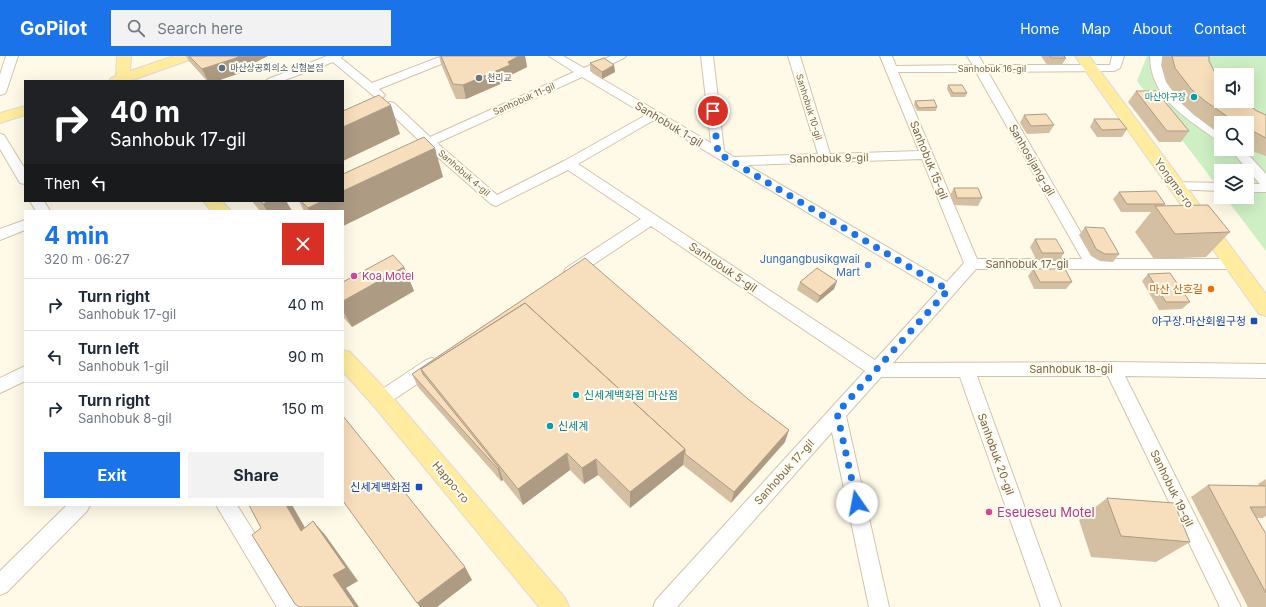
<!DOCTYPE html>
<html lang="en">
<head>
<meta charset="utf-8">
<style>
	body { margin:0; font-family:Inter,"Noto Sans KR",sans-serif; background:#f2f2f3; color:#1f2937; height:100vh; display:flex; flex-direction:column; font-size:15px; white-space:nowrap }
	* { box-sizing:border-box; margin:0 }
	p { font-size:13px; color:#747a83 }
	.icon { flex:none; width:22px; height:22px; fill:none; stroke:currentColor; stroke-width:2; stroke-linecap:round; stroke-linejoin:round }
	.map { position:relative; flex:1; overflow:hidden }
	.side { position:absolute; left:24px; top:154px; width:320px; height:296px; display:flex; flex-direction:column; background:#fff; border-radius:0px; box-shadow:0 4px 16px #0002 }
	.side>* { flex:none }
	.banner { position:absolute; left:24px; top:24px; width:320px; height:122px; border-radius:0px; box-shadow:0 4px 16px #0002; background:#202124; color:#fff; overflow:hidden }
	.buttons { position:absolute; left:1214px; top:12px; display:grid; gap:8px }
	.buttons a { display:grid; place-items:center; width:40px; height:40px; border-radius:0px; background:#fff; box-shadow:0 4px 16px #0002; font-size:20px }
	.pin { position:absolute; display:grid; place-items:center; width:34px; height:34px; color:#fff; margin:-17px; border:2px solid #fff; border-radius:50%; box-shadow:0 1px 4px #0007 }
	.me { position:absolute; width:44px; margin:-22px; rotate:348deg; stroke-linejoin:round; filter:drop-shadow(0 0 3px #0008) }
	.turn { display:flex; align-items:center; gap:14px; height:84px; padding:0 20px; font-size:18px }
	.turn .icon { width:52px; height:52px; stroke-width:2.5 }
	.turn b { display:block; font-size:28px; line-height:34px }
	.then { display:flex; align-items:center; height:38px; padding:0 20px; background:#0003; gap:8px; font-size:15px }
	.round { display:grid; place-items:center; flex:none; width:42px; height:42px; border-radius:0px; background:#f2f2f3 }
	.headline { display:flex; align-items:center; justify-content:space-between; height:68px; padding:0 20px }
	h1 { font-size:24px; font-weight:700; line-height:30px; color:#1a73e8 }
	.button { display:flex; gap:8px; margin-top:auto; padding:8px 20px }
	.button a { flex:1; height:46px; border-radius:0px; background:#1a73e8; color:#fff; font-size:16px; font-weight:700; line-height:46px; text-align:center }
	.button a+a { background:#f2f2f3; color:#1f2937 }
	ul { padding:0; list-style:none }
	li { display:flex; align-items:center; gap:12px; height:52px; padding:0 20px; border-top:1px solid #e0e1e3 }
	li div { flex:1 }
	li b { display:block; font-size:15px }
	li em { font-style:normal }
	header { display:flex; align-items:center; gap:24px; box-sizing:border-box; height:56px; padding:0 20px; background:#1a73e8; color:#fff }
	header strong { font-size:19px }
	nav { display:flex; gap:22px; margin-inline-start:auto; font-size:14px }
	.search { width:280px; height:36px; background:#f2f2f3; display:flex; align-items:center; gap:10px; box-sizing:border-box; padding:0 14px; border-radius:0px; color:#747a83; font-size:15px }
	.map>svg:first-child { display:block }
</style>
</head>
<body>
<header>
<strong>GoPilot</strong>
<div class="search"><svg class="icon" aria-label="search" viewBox="0 0 24 24"><circle cx="10" cy="10" r="6"/><path d="M15 15l6 6"/></svg>Search here</div>
<nav><a>Home</a><a>Map</a><a>About</a><a>Contact</a></nav>
</header>
<div class="map">
<svg width="1266" height="551" viewBox="0 0 1266 551">
	<rect width="100%" height="100%" fill="#fffae7"/>
	<!-- green -->
	<path fill="#cdefc3" fill-rule="evenodd" d="M1147,0H1266V195L1225,141H1247V115H1221V135L1137,25ZM1221,19H1247V45H1221ZM1221,67H1247V93H1221Z"/>
	<g fill="none" stroke-linecap="round" stroke-linejoin="round">
		<defs>
			<path id="minor" d="M6,0H18L6,36L4,38L0,39V19Z
				M327,0H343L341,2L372,27L442,0H458L456,2L379,33L385,39L383,41H375L333,6L282,25H266L268,23Z
				M549,0H563L584,12L611,0H626L624,2L592,17L711,87L701,0H713L724,95L734,101L818,98L788,0H800L830,98L919,95L880,0H892L896,10L973,9L967,0H979L984,9H1110L1112,0H1124L1120,12L1114,15L988,16L1096,203H1233L1238,204L1240,208L1238,212L1233,213H976L893,307L1113,306L1266,308V322L1125,320L1241,551H1220L1108,320H977L1061,551H1041L960,321H881L846,360L889,551H869L832,376L677,551H653L656,544L865,315L651,170L576,220L571,221L566,220L564,216L566,212L641,163L568,114L496,150L491,148L424,89L388,55L343,75V66L390,46L394,47L430,81L574,16ZM898,16H976L1082,203H977ZM582,21L646,59L564,105L497,139L437,87ZM654,64L938,235L875,304L578,108ZM922,103L964,207L947,226L747,109Z
				M1150,0H1162C1162,38 1192,55 1221,75V85L1217,84C1186,62 1150,41 1150,0Z
				M0,78L4,79L25,113V128L20,127L0,93Z
				M1230,93H1243L1266,118V136H1247V128H1260Z
				M1176,126L1221,127V135L1171,133L1169,130L1171,127Z
				M30,145H44L50,155H36Z
				M25,164V174L0,184V173Z
				M432,302L438,304L440,309L438,314L387,348L381,350L375,348L372,343L375,338L426,304Z
				M25,310V325L0,337V322Z
				M67,449H90L87,455L7,536L0,539V515Z
				M216,449H237L296,544L299,551H277Z"/>
			<path id="major" d="M117,0H131L130,15L174,0H194L192,3L130,25H109L111,22L116,20Z
				M1075,0H1089L1266,238V260L1259,258Z
				M25,50V59L0,67V57Z
				M203,145H222L231,155H212Z
				M343,294L350,296L389,337L565,542L569,551H539L373,349L343,316Z"/>
		</defs>
		<!-- minor casing -->
		<use href="#minor" stroke="#d3c3ab" stroke-width="2"/>
		<!-- major casing -->
		<use href="#major" stroke="#e0dad3" stroke-width="2"/>
		<!-- minor -->
		<use href="#minor" fill="#fff" fill-rule="evenodd"/>
		<!-- major -->
		<use href="#major" fill="#ffec9e" fill-rule="evenodd"/>
	</g>
	<!-- wall -->
	<path fill="#d4bfa2" d="M186,0H268L254,7L243,16L217,25H207L189,5Z
		M439,0H525L527,11L511,19L512,23L466,43H456L441,8Z
		M1041,0H1064L1066,2L1062,9H1047Z
		M1163,0H1209V5L1221,45L1257,55L1266,59V100L1252,95L1247,93V67H1221V79L1194,59L1182,48L1166,26L1161,9Z
		M590,7L614,9L615,16L602,23L590,15Z
		M948,29L967,37L965,41H951L947,33Z
		M1136,35L1189,75L1181,86H1159L1128,46Z
		M915,45L937,51L936,55H917L914,49Z
		M1024,59L1054,69L1049,77L1027,78L1020,67Z
		M1094,63L1127,73L1122,81H1097L1090,71Z
		M443,121L343,170V155H304L299,145H343Z
		M954,132L982,142L978,150L954,149L950,139Z
		M1119,136L1165,148L1164,150L1230,176L1206,201L1154,203L1135,176L1151,156H1121L1113,143Z
		M252,145H286L292,155H260Z
		M1085,171L1119,198L1113,206L1100,205L1091,200L1079,179Z
		M1035,183L1064,197L1059,205H1037L1030,191Z
		M585,202L785,386L731,447L683,409L630,452L598,419L584,428L570,414L523,449L503,424L501,425L418,331L412,318Z
		M404,211L414,235L352,271L343,261V226Z
		M1033,213L1072,226L1066,233H1034L1028,220Z
		M1148,218L1190,246L1182,253L1159,254L1142,225Z
		M837,225L834,233L817,247L797,234L800,226Z
		M1266,423V460L1263,462H1257L1266,478V551H1248L1191,441L1208,429L1259,430L1258,428Z
		M1107,442L1190,486L1156,506L1091,501L1079,464Z"/>
	<!-- shaded-wall -->
	<path fill="#ad9b84" d="M239,0H268L254,7L243,16L217,25H208L202,13Z
		M519,0H525L527,11L511,19L512,23L466,43L463,29Z
		M614,9L615,16L602,23V16Z
		M391,49L400,78L343,105V71Z
		M435,92L443,121L343,170V155H309L308,152L322,145H343V135Z
		M269,145H286L292,155H267L263,148Z
		M404,211L414,235L352,271L343,255V245Z
		M837,225L834,233L817,247L820,240Z
		M789,374L785,386L731,447L734,436Z
		M685,393L683,409L630,452V436Z
		M567,397L570,414L523,449L518,433Z
		M596,403L598,419L584,428L582,412Z
		M499,412L503,424L501,425L498,413Z
		M286,449H293H292L315,489L301,475Z
		M313,465L326,480L358,525L346,532L359,551H355L333,519Z
		M465,511L472,524L437,551H420L417,547Z"/>
	<!-- building -->
	<path fill="#f7debc" stroke="#ad9b84" d="M189,0H239L236,2L202,13Z
		M441,0H519L508,6L510,9L463,29L453,28Z
		M1050,0H1064L1066,2H1051Z
		M1172,0H1209V5L1214,15L1221,25V45H1243L1257,55L1266,59V82L1247,72V67H1237L1234,65L1205,45L1192,34L1175,12Z
		M604,2L614,9L602,16L590,7Z
		M948,29H962L967,37H953Z
		M1136,35H1156L1189,75H1167Z
		M379,39L391,49L343,71V55Z
		M934,44L937,51L919,52L915,45Z
		M1046,58L1054,69L1031,70L1024,59Z
		M1094,63H1119L1127,73L1102,74Z
		M424,81L435,92L343,135V118Z
		M954,132H978L982,142H957Z
		M1156,135L1165,148H1127L1119,136Z
		M260,145H269L263,148Z
		M301,145H322L308,152Z
		M1208,149L1230,176L1175,178L1155,150Z
		M1085,171L1104,172L1119,198H1105L1096,193Z
		M1035,183H1056L1064,197H1042Z
		M393,199L404,211L343,245V226Z
		M585,202L748,343L789,374L734,436L685,398V393L525,247L421,313L423,318L499,412L498,413L412,318Z
		M817,212L837,225L820,240L800,226Z
		M1033,213H1065L1072,226H1040Z
		M1170,217L1190,246H1166L1148,218Z
		M525,247L685,393L630,436L596,403L582,412L567,397L518,433L421,313Z
		M343,360L465,511L417,547L343,445Z
		M1208,429L1266,430V451H1250L1266,478V537Z
		M1107,442L1174,447L1190,486L1121,480Z
		M249,449H286L301,475L313,465L346,512L333,519L355,551H299L295,548L252,479L261,472Z"/>
	<g fill="none" stroke-linecap="round" stroke-linejoin="round">
		<!-- route -->
		<path stroke="#1a73e8" stroke-width="7" stroke-dasharray="0 12.6" d="M713,55L718,97L948,234L837,357L857,447"/>
	</g>
	<!-- markers -->
	<circle fill="#5c6f8a" stroke="#fffcf0" stroke-width="1.5" cx="222" cy="12" r="4"/>
	<circle fill="#6b7280" stroke="#fffcf0" stroke-width="1.5" cx="479" cy="22" r="4"/>
	<g fill="#0f9aa8" stroke="#fffcf0" stroke-width="1.5">
		<circle cx="1194" cy="41" r="4"/>
		<circle cx="576" cy="339" r="4"/>
		<circle cx="550" cy="370" r="4"/>
	</g>
	<circle fill="#3f7fe0" stroke="#fffcf0" stroke-width="1.5" cx="868" cy="209" r="4"/>
	<g fill="#d1479c" stroke="#fffcf0" stroke-width="1.5">
		<circle cx="354" cy="220" r="4"/>
		<circle cx="989" cy="456" r="4"/>
	</g>
	<circle fill="#e8710a" stroke="#fffcf0" stroke-width="1.5" cx="1211" cy="233" r="4"/>
	<g fill="#1a4fb4" stroke="#fffcf0" stroke-width="1.5">
		<rect x="1250" y="261" width="8" height="8" rx="2"/>
		<rect x="415" y="427" width="8" height="8" rx="2"/>
	</g>
	<g text-anchor="middle" stroke-width="4" stroke-linejoin="round" paint-order="stroke">
		<!-- far-service labels -->
		<g font-size="9" fill="#4e5e75" stroke="#fffcf0" text-anchor="start">
			<text x="230" y="15">마산상공회의소 신협본점</text>
		</g>
		<!-- far-street labels -->
		<g font-size="9" fill="#7d6447" stroke="#fffcf0">
			<text x="992" y="16">Sanhobuk 16-gil</text>
			<text transform="translate(524 43) rotate(-24)" y="3">Sanhobuk 11-gil</text>
			<text transform="translate(809 51) rotate(73)" y="3">Sanhobuk 10-gil</text>
			<text transform="translate(464 117) rotate(41)" y="3">Sanhobuk 4-gil</text>
		</g>
		<!-- far-worship labels -->
		<g font-size="9" fill="#5b616d" stroke="#fffcf0" text-anchor="start">
			<text x="487" y="25">천리교</text>
		</g>
		<!-- far-culture labels -->
		<g font-size="9" fill="#0d838f" stroke="#fffcf0" text-anchor="end">
			<text x="1186" y="44">마산야구장</text>
		</g>
		<!-- street labels -->
		<g font-size="11" fill="#7d6447" stroke="#fffcf0">
			<text transform="translate(669 68) rotate(31)" y="4">Sanhobuk 1-gil</text>
			<text transform="translate(829 102) rotate(-1)" y="4">Sanhobuk 9-gil</text>
			<text transform="translate(929 104) rotate(68)" y="4">Sanhobuk 15-gil</text>
			<text transform="translate(1032 104) rotate(60)" y="4">Sanhosijang-gil</text>
			<text transform="translate(1174 127) rotate(54)" y="4">Yongma-ro</text>
			<text x="1027" y="212">Sanhobuk 17-gil</text>
			<text transform="translate(723 211) rotate(34)" y="4">Sanhobuk 5-gil</text>
			<text x="1071" y="317">Sanhobuk 18-gil</text>
			<text transform="translate(996 398) rotate(70)" y="4">Sanhobuk 20-gil</text>
			<text transform="translate(784 416) rotate(-48)" y="4">Sanhobuk 17-gil</text>
			<text transform="translate(451 426) rotate(50)" y="4">Happo-ro</text>
			<text transform="translate(1172 432) rotate(64)" y="4">Sanhobuk 19-gil</text>
		</g>
		<!-- shop labels -->
		<g font-size="11" fill="#366cbe" stroke="#fffcf0" text-anchor="end">
			<text x="860" y="207">Jungangbusikgwail<tspan x="860" dy="13">Mart</tspan></text>
		</g>
		<!-- hotel labels -->
		<g font-size="11" fill="#b23c85" stroke="#fffcf0" text-anchor="start">
			<text x="362" y="224">Koa Motel</text>
		</g>
		<!-- food labels -->
		<g font-size="11" fill="#c56008" stroke="#fffcf0" text-anchor="end">
			<text x="1203" y="237">마산 산호길</text>
		</g>
		<!-- transit labels -->
		<g font-size="11" fill="#164399" stroke="#fffcf0" text-anchor="end">
			<text x="1246" y="269">야구장.마산회원구청</text>
			<text x="411" y="435">신세계백화점</text>
		</g>
		<!-- culture labels -->
		<g font-size="11" fill="#0d838f" stroke="#fffcf0" text-anchor="start">
			<text x="584" y="343">신세계백화점 마산점</text>
			<text x="558" y="374">신세계</text>
		</g>
		<!-- near-hotel labels -->
		<g font-size="13" fill="#b23c85" stroke="#fffcf0" text-anchor="start">
			<text x="997" y="461">Eseueseu Motel</text>
		</g>
	</g>
</svg>
<div class="buttons">
<a><svg class="icon" aria-label="sound" viewBox="0 0 24 24"><path d="M4 9h4l5-4v14l-5-4H4zM17 9q2 3 0 6"/></svg></a>
<a><svg class="icon" aria-label="search" viewBox="0 0 24 24"><circle cx="10" cy="10" r="6"/><path d="M15 15l6 6"/></svg></a>
<a><svg class="icon" aria-label="layers" viewBox="0 0 24 24"><path d="M12 4l9 5-9 5-9-5zM3 14l9 5 9-5"/></svg></a>
</div>
<div class="pin" style="left:713px;top:55px;background:#d93025"><svg class="icon" aria-label="arrive" viewBox="0 0 24 24"><path d="M6 21V4h12l-3 4 3 4H6"/></svg></div>
<svg class="me" style="left:857px;top:447px" viewBox="-20 -20 40 40"><circle r="19" fill="#fff"/><path d="M0-13L10 11 0 6-10 11z" fill="#1a73e8"/></svg>
<div class="banner">
<div class="turn"><svg class="icon" aria-label="right" viewBox="0 0 24 24"><path d="M7 20v-9h11M14 6l5 5-5 5"/></svg><div><b>40 m</b>Sanhobuk 17-gil</div></div>
<div class="then">Then<svg class="icon" aria-label="left" viewBox="0 0 24 24"><path d="M17 20v-9H6M10 6l-5 5 5 5"/></svg></div>
</div>
<section class="side">
<div class="headline"><div><h1>4 min</h1><p>320 m · 06:27</p></div><a class="round" style="background:#d93025;color:#fff"><svg class="icon" aria-label="close" viewBox="0 0 24 24"><path d="M6 6l12 12M18 6L6 18"/></svg></a></div>
<ul>
<li><svg class="icon" aria-label="right" viewBox="0 0 24 24"><path d="M7 20v-9h11M14 6l5 5-5 5"/></svg><div><b>Turn right</b><p>Sanhobuk 17-gil</p></div><em>40 m</em></li>
<li><svg class="icon" aria-label="left" viewBox="0 0 24 24"><path d="M17 20v-9H6M10 6l-5 5 5 5"/></svg><div><b>Turn left</b><p>Sanhobuk 1-gil</p></div><em>90 m</em></li>
<li><svg class="icon" aria-label="right" viewBox="0 0 24 24"><path d="M7 20v-9h11M14 6l5 5-5 5"/></svg><div><b>Turn right</b><p>Sanhobuk 8-gil</p></div><em>150 m</em></li>
</ul>
<div class="button"><a>Exit</a><a>Share</a></div>
</section>
</div>
</body>
</html>
